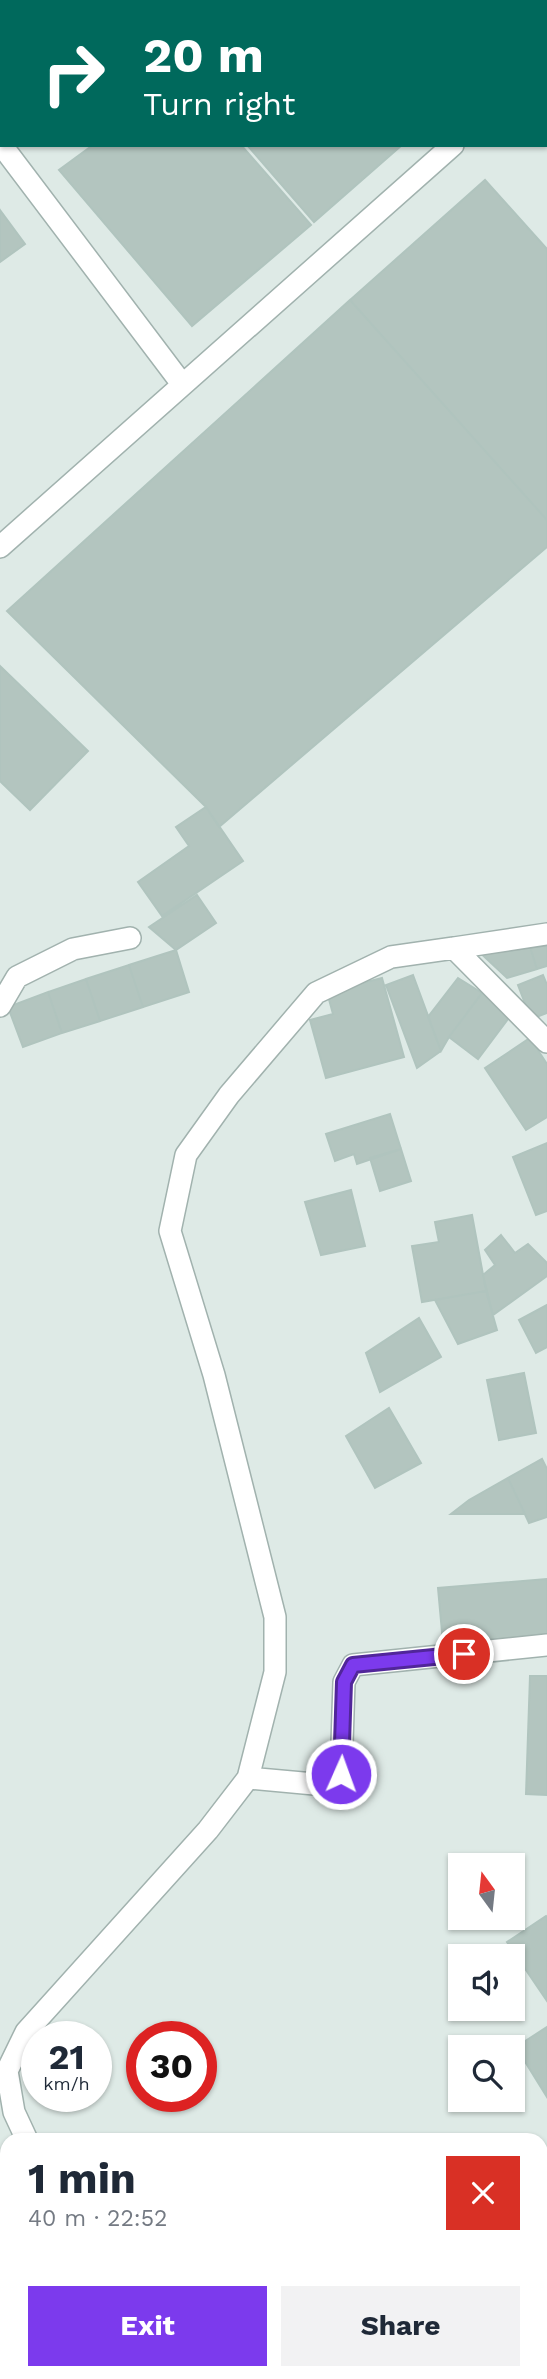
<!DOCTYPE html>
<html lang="en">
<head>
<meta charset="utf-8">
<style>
	body { margin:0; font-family:"Work Sans",sans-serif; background:#f2f2f3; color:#1f2937; height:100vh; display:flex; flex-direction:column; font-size:26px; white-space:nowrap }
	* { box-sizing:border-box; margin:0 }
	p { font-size:23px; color:#747a83 }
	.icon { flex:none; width:38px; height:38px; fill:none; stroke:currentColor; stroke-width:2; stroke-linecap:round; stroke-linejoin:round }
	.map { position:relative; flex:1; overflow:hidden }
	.details { position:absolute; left:0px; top:2133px; width:548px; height:247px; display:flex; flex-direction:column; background:#fff; border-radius:21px 21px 0 0; box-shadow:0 2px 5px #0004 }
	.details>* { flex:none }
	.hud { position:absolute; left:0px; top:0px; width:548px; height:147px; box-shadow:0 2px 5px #0004; background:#00695c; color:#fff; overflow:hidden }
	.needle { width:46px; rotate:345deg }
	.tools { position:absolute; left:448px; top:1853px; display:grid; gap:14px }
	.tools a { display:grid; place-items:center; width:77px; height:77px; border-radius:0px; background:#fff; box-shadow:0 2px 5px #0004; font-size:35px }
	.speed { position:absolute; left:21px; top:2021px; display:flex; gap:14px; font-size:35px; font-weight:700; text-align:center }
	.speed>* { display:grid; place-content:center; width:91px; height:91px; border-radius:50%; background:#fff; box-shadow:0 2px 5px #0004; line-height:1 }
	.speed small { font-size:18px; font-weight:400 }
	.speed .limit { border:10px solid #d22; background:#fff; color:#111 }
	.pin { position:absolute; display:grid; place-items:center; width:60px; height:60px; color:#fff; margin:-30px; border:4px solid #fff; border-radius:50%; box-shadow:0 2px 7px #0007 }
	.me { position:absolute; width:77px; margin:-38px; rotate:2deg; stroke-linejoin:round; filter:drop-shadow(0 0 5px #0008) }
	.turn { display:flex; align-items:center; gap:24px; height:147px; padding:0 28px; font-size:32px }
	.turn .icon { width:91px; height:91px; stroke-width:2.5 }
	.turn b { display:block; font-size:49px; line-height:60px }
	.round { display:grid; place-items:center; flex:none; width:74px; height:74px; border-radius:0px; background:#f2f2f3 }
	.headline { display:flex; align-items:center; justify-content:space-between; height:119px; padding:0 28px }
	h1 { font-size:42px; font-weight:700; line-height:52px }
	.primary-button { display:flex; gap:14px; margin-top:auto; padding:14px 28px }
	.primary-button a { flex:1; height:80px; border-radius:0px; background:#7c3aed; color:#fff; font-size:28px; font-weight:700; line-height:80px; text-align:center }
	.primary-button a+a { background:#f2f2f3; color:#1f2937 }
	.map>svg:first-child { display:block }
</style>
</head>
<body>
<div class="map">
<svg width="547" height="2379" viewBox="0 0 547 2379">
	<rect width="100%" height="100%" fill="#deeae6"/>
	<!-- building -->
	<path fill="#b3c5bf" stroke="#b0c4be" stroke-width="2" d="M290,0H316L317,2H288Z
		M322,0H383L384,2H324Z
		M386,0H538L536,2H387Z
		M93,145H241L311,225L192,326L59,170Z
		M247,145H402L314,222Z
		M485,180L547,249V520L350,300Z
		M0,210L25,244L0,262Z
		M350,300L547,520V547L219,827L206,807L7,611Z
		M0,666L88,751L30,810L0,781Z
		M206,807L243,861L162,916L138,882L189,846L176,827Z
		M197,895L216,923L176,950L149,927Z
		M547,943V966L537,969L530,947Z
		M530,947L537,969L507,978L476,949Z
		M176,950L189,992L143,1007L129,965Z
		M129,965L143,1007L100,1021L86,979Z
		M413,975L441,1051L417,1068L386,985Z
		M543,975L547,985V1013L531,1019L518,985Z
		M382,978L404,1057L326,1078L310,1020L333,1014L327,992Z
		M458,978L482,993L449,1037L441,1051L428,1017Z
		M86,979L100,1021L62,1033L48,992Z
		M48,992L62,1033L23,1047L8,1007Z
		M482,993L511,1015L478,1059L449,1037Z
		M530,1038L547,1064V1117L526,1130L485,1068Z
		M390,1114L401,1149L357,1164L354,1154L335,1161L326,1134Z
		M547,1143V1211L536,1215L513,1157Z
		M401,1149L411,1181L380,1191L370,1158Z
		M351,1190L365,1246L321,1255L305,1202Z
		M472,1215L486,1291L422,1302L412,1246L439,1242L435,1222Z
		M501,1235L515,1253L528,1244L547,1263V1276L493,1315L483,1275L495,1265L485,1250Z
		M486,1291L497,1330L458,1344L435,1300Z
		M547,1305V1347L536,1353L519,1320Z
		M419,1318L441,1357L380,1392L366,1353Z
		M524,1373L536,1433L499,1440L487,1380Z
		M389,1408L421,1463L375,1488L346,1436Z
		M542,1459L547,1469V1517L529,1523L508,1478Z
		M508,1478L525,1514H451L469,1500Z
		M547,1579V1636L443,1643L438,1588Z
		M530,1676H547V1795L526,1794Z
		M546,1916L547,1917V2001L507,1942Z
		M547,2027V2097L516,2047Z"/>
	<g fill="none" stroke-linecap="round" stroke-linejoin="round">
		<defs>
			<path id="lane" d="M546,63L547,62
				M0,143L182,384
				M0,547L453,145"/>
			<path id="street" d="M454,948L547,934
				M0,1006L17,977L73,949L130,938
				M248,1778L325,1785L338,1781L341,1774L344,1682L353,1665L547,1645
				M27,2140L14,2112L7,2071L26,2032L208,1830L248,1778L275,1672V1617L214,1375L170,1231L186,1155L229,1095L316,993L391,957L454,948L547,1042
				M541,2334L547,2336
				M0,2351L7,2356
				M17,2373L21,2379
				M151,2373L154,2379
				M173,2379L203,2373"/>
		</defs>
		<!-- lane casing -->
		<use href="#lane" stroke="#a1b2ae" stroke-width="24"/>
		<!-- street casing -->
		<use href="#street" stroke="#a1b2ae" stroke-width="24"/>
		<!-- lane -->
		<use href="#lane" stroke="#fff" stroke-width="21"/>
		<!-- street -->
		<use href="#street" stroke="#fff" stroke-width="21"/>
	</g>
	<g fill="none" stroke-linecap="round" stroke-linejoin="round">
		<defs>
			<path id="route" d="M341,1774L344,1682L353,1665L464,1654"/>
		</defs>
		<!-- route casing -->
		<use href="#route" stroke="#51269a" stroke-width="18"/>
		<!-- route -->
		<use href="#route" stroke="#7c3aed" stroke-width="12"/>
	</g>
</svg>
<div class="tools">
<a><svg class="needle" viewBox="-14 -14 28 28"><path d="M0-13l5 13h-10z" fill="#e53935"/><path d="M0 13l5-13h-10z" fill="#747a83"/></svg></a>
<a><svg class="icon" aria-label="sound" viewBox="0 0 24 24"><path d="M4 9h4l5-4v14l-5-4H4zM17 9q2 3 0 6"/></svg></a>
<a><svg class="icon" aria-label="search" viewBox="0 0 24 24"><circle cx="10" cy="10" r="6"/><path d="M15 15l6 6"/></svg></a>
</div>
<div class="speed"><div>21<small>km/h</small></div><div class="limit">30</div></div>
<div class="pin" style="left:464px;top:1654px;background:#d93025"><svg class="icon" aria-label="arrive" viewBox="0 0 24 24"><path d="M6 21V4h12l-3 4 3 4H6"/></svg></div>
<svg class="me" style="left:341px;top:1774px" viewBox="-20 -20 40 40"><circle r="17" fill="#7c3aed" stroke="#fff" stroke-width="3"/><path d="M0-11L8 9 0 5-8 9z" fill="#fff"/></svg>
<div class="hud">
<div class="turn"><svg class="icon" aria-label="right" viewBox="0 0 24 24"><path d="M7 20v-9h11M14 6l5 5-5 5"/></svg><div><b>20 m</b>Turn right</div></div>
</div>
<section class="details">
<div class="headline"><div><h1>1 min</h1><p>40 m · 22:52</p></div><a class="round" style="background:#d93025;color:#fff"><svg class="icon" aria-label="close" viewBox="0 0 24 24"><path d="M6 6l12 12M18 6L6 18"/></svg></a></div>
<div class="primary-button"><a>Exit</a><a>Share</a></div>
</section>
</div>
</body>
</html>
